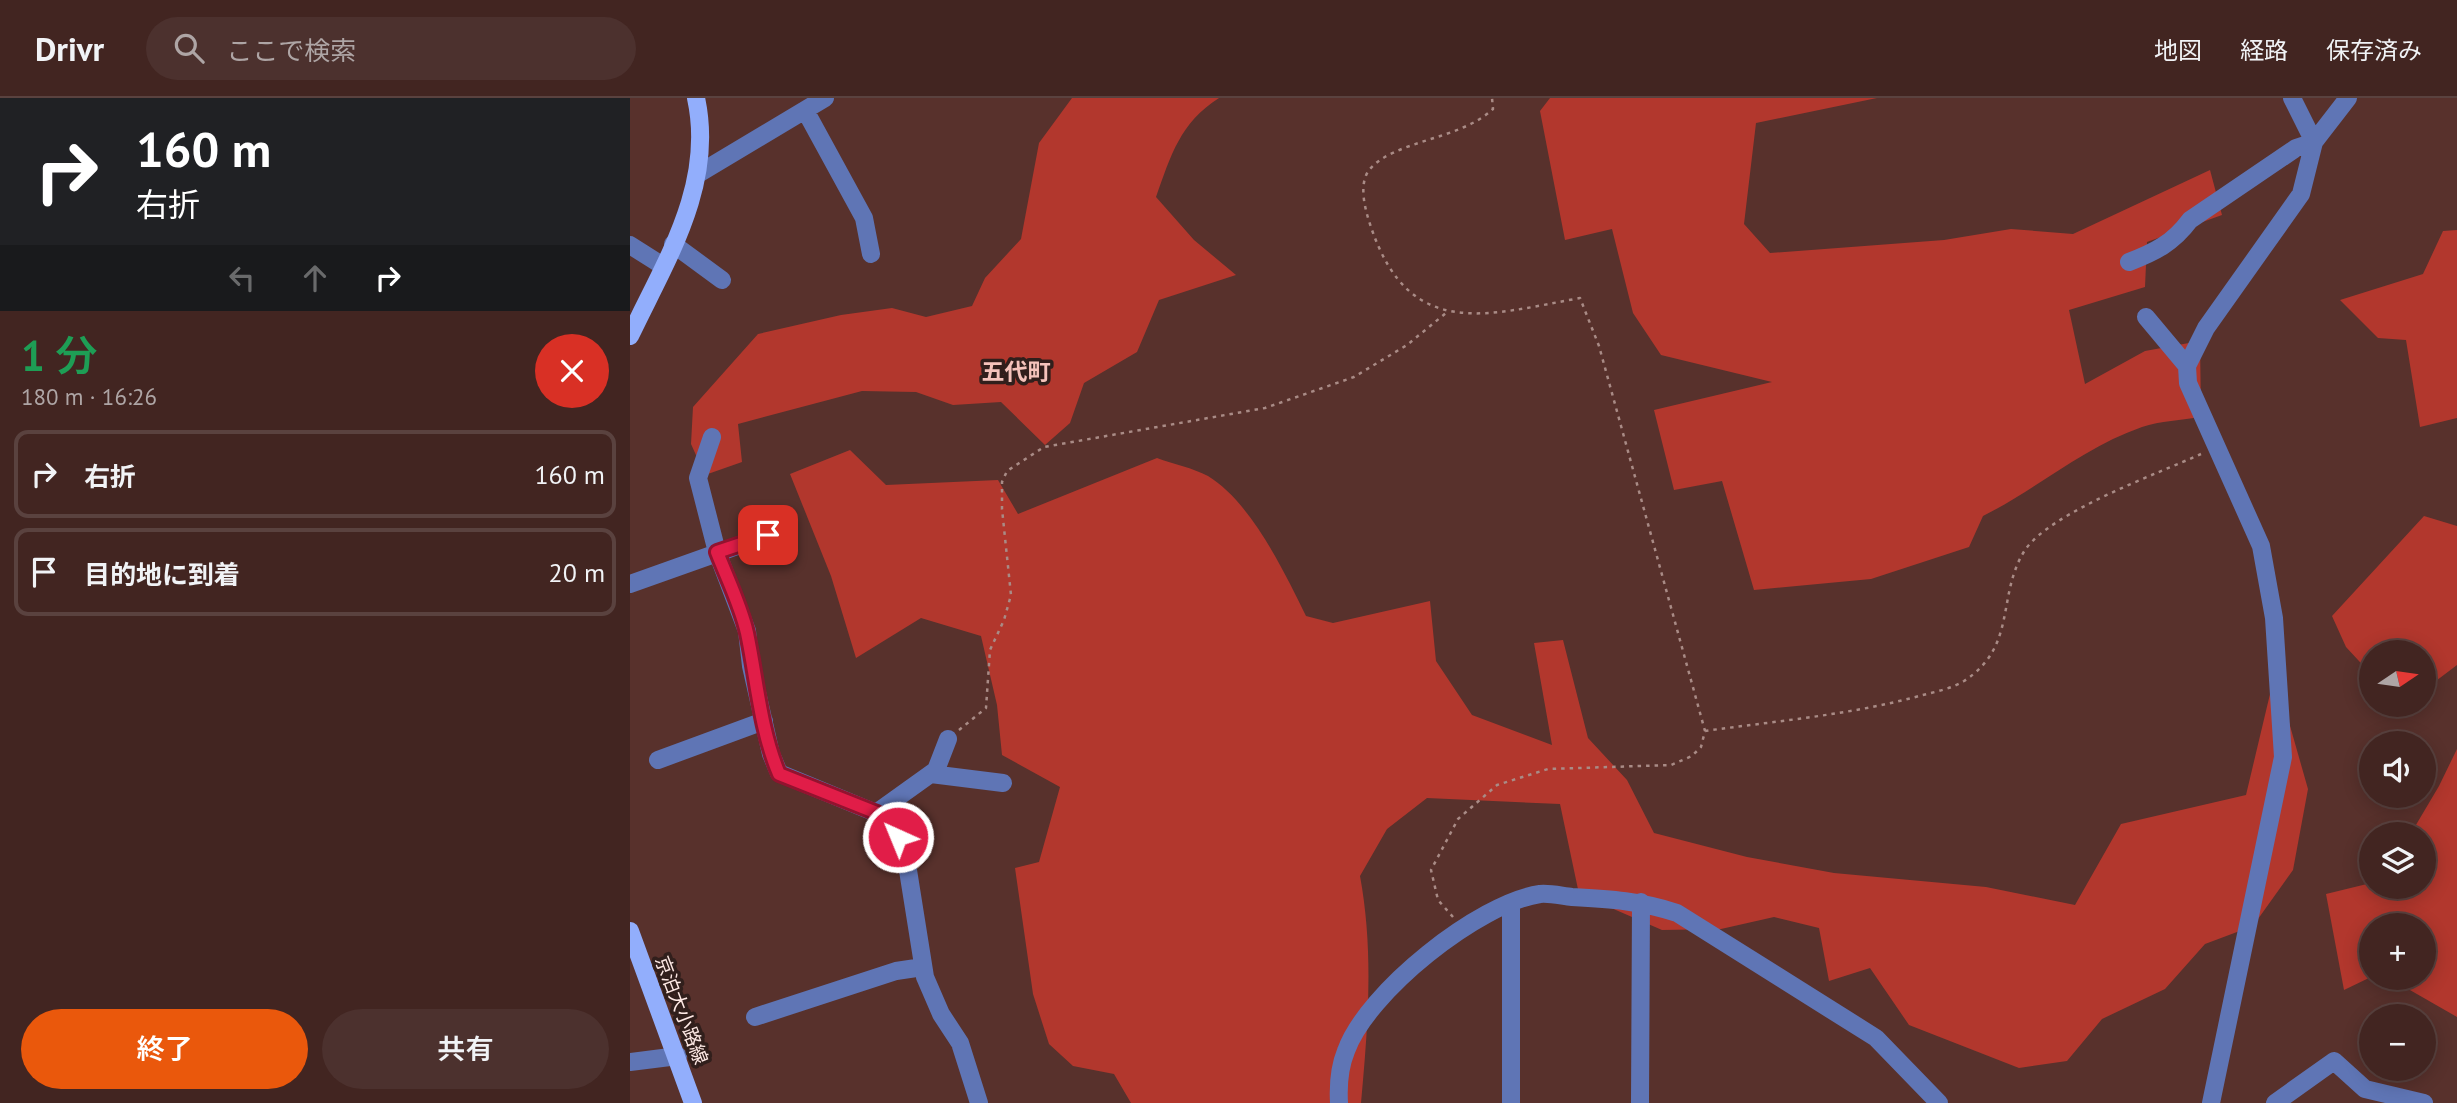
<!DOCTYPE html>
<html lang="ja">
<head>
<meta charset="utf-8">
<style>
	body { margin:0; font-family:"PT Sans","Noto Sans JP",sans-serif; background:#4c312e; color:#f1f3f6; height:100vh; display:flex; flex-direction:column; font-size:26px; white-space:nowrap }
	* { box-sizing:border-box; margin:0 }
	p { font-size:23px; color:#aea5a5 }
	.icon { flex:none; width:38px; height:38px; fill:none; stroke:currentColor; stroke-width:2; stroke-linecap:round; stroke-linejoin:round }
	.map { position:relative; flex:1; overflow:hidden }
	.side { display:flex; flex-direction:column; background:#422521; width:630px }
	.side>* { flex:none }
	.banner { background:#202124; color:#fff; overflow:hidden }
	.needle { width:46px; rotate:77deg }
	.controls { position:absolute; left:1729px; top:542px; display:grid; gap:14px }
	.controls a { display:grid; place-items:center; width:77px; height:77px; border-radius:50%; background:#422521; box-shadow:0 4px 18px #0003,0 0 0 2px #5a423f; font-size:35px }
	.pin { position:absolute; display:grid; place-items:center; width:60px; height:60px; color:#fff; margin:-30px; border-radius:14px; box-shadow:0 4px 10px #0006 }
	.me { position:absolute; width:77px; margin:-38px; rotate:316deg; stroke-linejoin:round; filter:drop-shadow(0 0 5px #0008) }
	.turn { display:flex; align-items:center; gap:24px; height:147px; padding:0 21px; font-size:32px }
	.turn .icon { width:91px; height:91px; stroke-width:2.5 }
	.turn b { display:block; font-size:49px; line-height:60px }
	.lanes { display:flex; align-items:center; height:66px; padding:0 21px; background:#0003; justify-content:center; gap:35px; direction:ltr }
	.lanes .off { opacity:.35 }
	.round { display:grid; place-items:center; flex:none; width:74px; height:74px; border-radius:37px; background:#4c312e }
	.summary { display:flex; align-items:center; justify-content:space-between; height:119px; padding:0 21px }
	h1 { font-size:42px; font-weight:600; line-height:52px; color:#1e9e55 }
	.primary-button { display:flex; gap:14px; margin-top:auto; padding:14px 21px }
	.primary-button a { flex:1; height:80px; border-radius:42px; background:#ea580c; color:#fff; font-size:28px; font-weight:600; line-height:80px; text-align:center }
	.primary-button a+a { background:#4c312e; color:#f1f3f6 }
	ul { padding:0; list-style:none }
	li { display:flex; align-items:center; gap:21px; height:88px; margin:0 14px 10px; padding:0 7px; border:4px solid #5a423f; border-radius:14px }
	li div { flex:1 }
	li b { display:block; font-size:26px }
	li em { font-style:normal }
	header { display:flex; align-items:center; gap:42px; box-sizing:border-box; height:98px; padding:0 35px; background:#422521; border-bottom:2px solid #5a423f }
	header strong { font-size:33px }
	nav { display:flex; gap:38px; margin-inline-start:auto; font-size:24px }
	.search { width:490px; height:63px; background:#4c312e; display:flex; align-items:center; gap:18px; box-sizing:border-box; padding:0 24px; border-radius:38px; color:#aea5a5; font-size:26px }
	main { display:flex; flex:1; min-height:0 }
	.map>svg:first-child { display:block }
</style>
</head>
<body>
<header>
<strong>Drivr</strong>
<div class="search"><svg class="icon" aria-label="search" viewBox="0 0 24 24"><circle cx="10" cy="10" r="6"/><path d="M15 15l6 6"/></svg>ここで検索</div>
<nav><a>地図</a><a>経路</a><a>保存済み</a></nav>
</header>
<main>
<section class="side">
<div class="banner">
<div class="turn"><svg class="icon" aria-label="right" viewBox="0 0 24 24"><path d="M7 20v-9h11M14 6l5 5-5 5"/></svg><div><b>160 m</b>右折</div></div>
<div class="lanes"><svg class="icon off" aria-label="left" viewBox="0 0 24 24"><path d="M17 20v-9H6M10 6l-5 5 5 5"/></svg><svg class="icon off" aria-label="ahead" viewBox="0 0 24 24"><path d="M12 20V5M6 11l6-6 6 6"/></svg><svg class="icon" aria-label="right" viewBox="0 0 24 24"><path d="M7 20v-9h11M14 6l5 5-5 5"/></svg></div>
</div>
<div class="summary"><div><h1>1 分</h1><p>180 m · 16:26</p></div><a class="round" style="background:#d93025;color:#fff"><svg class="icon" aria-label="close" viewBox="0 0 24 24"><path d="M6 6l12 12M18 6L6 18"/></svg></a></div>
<ul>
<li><svg class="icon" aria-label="right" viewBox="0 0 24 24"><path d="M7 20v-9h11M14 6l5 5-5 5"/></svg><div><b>右折</b></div><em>160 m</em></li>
<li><svg class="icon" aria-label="arrive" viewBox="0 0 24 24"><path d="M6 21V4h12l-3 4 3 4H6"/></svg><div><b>目的地に到着</b></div><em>20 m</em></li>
</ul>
<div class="primary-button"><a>終了</a><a>共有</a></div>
</section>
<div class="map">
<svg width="1827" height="1005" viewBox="0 0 1827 1005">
	<rect width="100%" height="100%" fill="#58312c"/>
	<!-- green -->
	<path fill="#b2372d" d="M442,0H589C550,25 541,57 526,99L564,142L606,177L529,202L507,254L454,285L440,325L415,347L371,304L323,307L286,294L232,293L108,326L112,364L75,377L61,346L63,309L128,236L211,217L262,210L296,219L342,208L355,180L391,141L409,45Z
		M920,0H1247L1126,25L1114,126L1140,155L1314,142L1381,131L1443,136L1580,72L1592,117L1517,144L1515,189L1439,212L1455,286L1515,253L1570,243L1571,319C1552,322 1530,323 1512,329C1454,349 1407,391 1353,418L1339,449L1241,481L1124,492L1092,383L1044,392L1024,312L1142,284L1031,257L1003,215L982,131L935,142L910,13Z
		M1827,132V320L1790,329L1776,242L1748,240L1710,202L1793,176L1813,133Z
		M220,352L256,387L368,382L388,416L527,360C543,366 563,370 578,378C621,404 655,475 676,518L703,525L800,503L806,563L842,617L922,647L904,545L933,542L958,640L997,682L1024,735L1117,759L1204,775L1356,789L1445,807L1491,726L1616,697L1645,575L1678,691L1663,772L1623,828L1575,846L1535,891L1472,921L1437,963L1389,970L1279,927L1240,870L1199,883L1189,830L1144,819L1091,831L1032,832L949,796L930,706L797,700L757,731L730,778C744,854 738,928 731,1005H501L484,976L443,968L419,946L403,896L385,770L409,764L430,689L372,657L367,607L351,538L291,520L226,560L201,478L160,376Z
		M1794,418L1827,428V567L1794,592V555H1741V576L1716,549L1702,518Z
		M1827,651V919L1759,880H1794V828H1741V879L1714,892L1696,796L1741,785V789H1794V737H1780L1809,688Z"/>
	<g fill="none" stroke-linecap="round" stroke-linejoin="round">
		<!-- path -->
		<path stroke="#a98b86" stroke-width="2.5" stroke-dasharray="3.5 5" stroke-linecap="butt" d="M329,632L356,610L360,552L374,522L381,497L372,411V384L377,373L414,349L635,310L724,279L777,247L816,215
			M1075,633C1146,623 1220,617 1289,598C1304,594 1321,591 1334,583C1388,548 1366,497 1395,452C1421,414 1527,376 1571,356
			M823,819L808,802L801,772L828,721L867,687L918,671L1041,667L1062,658L1071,649L1075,633L969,248L950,200C857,217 781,243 742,132C736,115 727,86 740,71C765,42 830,42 863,11L862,0"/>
		<!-- minor -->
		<path stroke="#5f75b5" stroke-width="18" d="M1662,0L1684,44
			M175,12L234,120L241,156
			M68,76L195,0
			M43,146L92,182
			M0,147L33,168
			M1499,164C1525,154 1543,145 1560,122L1666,50L1684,44
			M1516,219L1557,268
			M82,339L68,380L87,454L117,533L121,568L141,656L149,675L246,715L268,739L277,766L295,879L311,916L330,945L349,1005
			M0,486L138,437
			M28,662L134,623
			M301,676L373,685
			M246,715L306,672L318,641
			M881,806V1005
			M125,919L266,873L293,869
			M0,964L48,958
			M709,1005C708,987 709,970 716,953C737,894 849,805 910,796C920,795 932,798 942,799C980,801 1011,803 1047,815L1246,940L1309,1005
			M1010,1005L1011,804
			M1581,1005L1653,659L1644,520L1631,448L1558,285L1557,268L1576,230L1671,96L1684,44L1718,0
			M1645,1005L1704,963L1735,991L1794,1005"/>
		<!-- major -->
		<path stroke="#92aefc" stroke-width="18" d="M0,238C36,162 85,87 66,0
			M0,833L63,1005"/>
	</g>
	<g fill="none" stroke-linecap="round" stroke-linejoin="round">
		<defs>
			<path id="route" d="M138,437L87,454C97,480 111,508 117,535C127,582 130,631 149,676L247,715L268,739"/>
		</defs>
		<!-- route casing -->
		<use href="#route" stroke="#92132f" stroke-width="18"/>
		<!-- route -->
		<use href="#route" stroke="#e11d48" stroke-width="12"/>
	</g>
	<g text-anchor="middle" stroke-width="7" stroke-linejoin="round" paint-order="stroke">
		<!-- street labels -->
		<g font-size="19" fill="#fee9e5" stroke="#311f1c">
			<text transform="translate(52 912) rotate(69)" y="7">京泊大小路線</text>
		</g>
		<!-- quarter labels -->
		<g font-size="23" font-weight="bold" fill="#f5c3bb" stroke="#311f1c">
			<text x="386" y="282">五代町</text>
		</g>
	</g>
</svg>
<div class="controls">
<a><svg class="needle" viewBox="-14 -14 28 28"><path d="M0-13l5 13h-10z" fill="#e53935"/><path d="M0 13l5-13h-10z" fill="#aea5a5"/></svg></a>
<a><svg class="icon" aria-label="sound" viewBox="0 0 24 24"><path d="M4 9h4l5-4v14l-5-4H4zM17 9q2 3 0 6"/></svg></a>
<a><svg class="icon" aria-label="layers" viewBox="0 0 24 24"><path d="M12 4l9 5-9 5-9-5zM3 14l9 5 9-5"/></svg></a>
<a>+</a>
<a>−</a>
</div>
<div class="pin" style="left:138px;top:437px;background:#d93025"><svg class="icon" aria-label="arrive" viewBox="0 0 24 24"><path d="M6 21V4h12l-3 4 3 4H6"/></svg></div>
<svg class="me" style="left:268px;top:739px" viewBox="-20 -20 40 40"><circle r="17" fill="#e11d48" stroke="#fff" stroke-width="3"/><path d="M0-11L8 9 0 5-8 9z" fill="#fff"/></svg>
</div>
</main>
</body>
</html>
